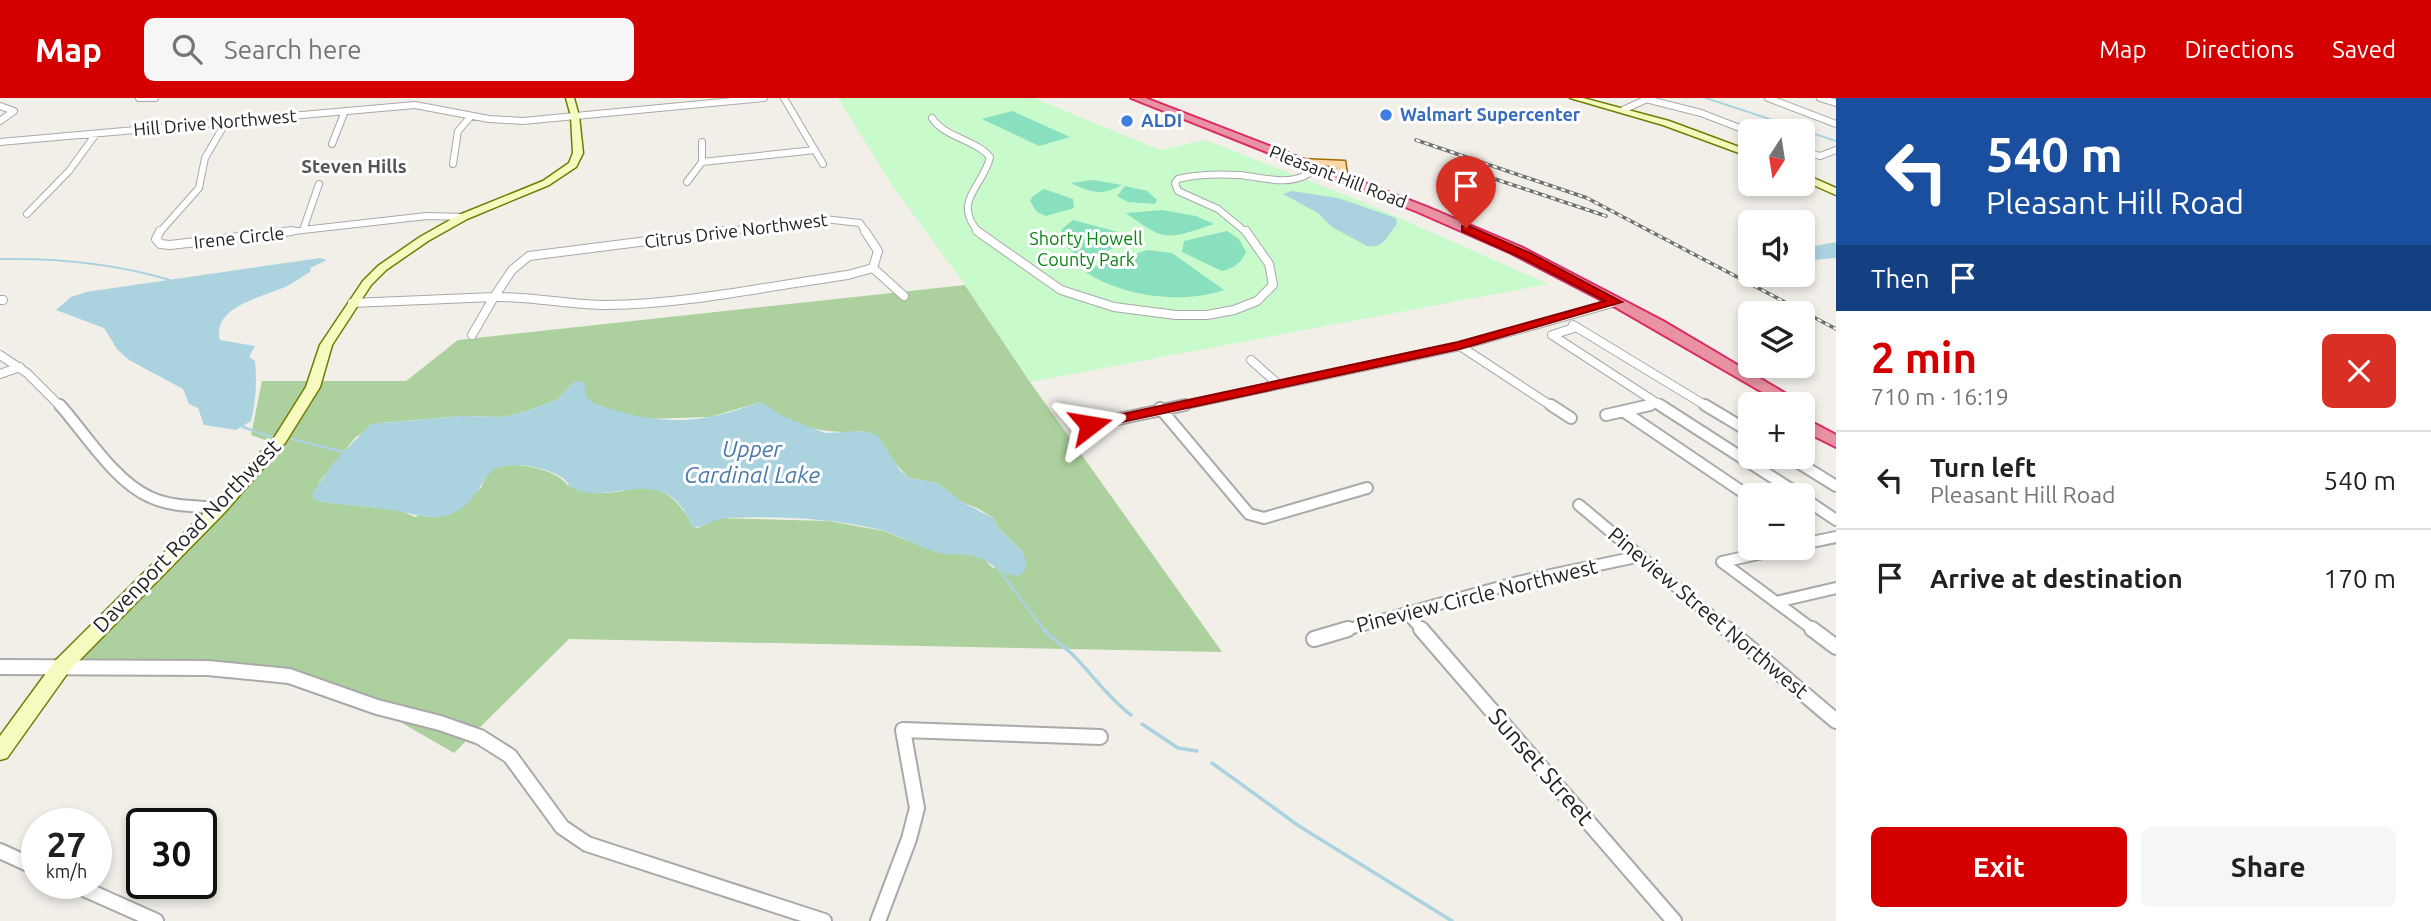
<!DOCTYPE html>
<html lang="en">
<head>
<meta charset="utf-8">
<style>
	body { margin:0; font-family:Ubuntu,sans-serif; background:#f6f6f6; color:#202124; height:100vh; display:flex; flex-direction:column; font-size:26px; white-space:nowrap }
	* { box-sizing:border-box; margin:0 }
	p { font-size:23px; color:#757577 }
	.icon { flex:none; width:38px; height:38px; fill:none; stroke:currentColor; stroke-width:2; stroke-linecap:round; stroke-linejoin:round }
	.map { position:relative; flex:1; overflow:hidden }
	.drawer { display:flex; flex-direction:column; background:#fff; width:595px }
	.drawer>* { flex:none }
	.guide { background:#1a4fa0; color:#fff; overflow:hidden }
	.needle { width:46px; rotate:192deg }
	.buttons { position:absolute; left:1738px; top:21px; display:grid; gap:14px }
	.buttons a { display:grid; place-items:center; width:77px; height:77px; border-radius:10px; background:#fff; box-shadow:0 4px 10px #0003; font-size:35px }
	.speed { position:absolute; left:21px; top:710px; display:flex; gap:14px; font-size:35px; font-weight:700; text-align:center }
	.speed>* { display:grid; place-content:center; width:91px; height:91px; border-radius:50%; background:#fff; box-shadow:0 4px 10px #0003; line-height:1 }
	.speed small { font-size:18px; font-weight:400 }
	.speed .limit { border:4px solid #111; border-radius:10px; background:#fff; color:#111 }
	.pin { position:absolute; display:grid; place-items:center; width:60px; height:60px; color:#fff; margin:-72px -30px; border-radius:50% 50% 50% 0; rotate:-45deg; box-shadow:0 0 7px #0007 }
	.pin .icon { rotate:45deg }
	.me { position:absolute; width:77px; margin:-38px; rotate:76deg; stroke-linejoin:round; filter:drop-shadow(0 0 5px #0008) }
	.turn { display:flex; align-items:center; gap:24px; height:147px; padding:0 35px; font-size:32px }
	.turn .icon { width:91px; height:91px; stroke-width:2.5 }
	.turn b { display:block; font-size:49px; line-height:60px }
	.then { display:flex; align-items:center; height:66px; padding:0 35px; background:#0003; gap:14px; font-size:26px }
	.round { display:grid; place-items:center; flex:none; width:74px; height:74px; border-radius:10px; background:#f6f6f6 }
	.overview { display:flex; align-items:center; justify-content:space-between; height:119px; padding:0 35px }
	h1 { font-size:42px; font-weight:600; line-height:52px; color:#d40000 }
	.button { display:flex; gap:14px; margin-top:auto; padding:14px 35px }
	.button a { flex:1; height:80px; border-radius:10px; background:#d40000; color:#fff; font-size:28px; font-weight:600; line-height:80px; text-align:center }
	.button a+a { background:#f6f6f6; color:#202124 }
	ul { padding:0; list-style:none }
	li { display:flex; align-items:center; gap:21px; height:98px; padding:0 35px; border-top:2px solid #e0e0e0 }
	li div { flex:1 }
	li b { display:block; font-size:26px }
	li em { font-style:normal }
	header { display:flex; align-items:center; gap:42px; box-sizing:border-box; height:98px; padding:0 35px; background:#d40000; color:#fff }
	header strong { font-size:33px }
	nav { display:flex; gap:38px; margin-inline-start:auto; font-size:24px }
	.search { width:490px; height:63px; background:#f6f6f6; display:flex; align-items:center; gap:18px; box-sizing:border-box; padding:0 24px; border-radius:10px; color:#757577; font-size:26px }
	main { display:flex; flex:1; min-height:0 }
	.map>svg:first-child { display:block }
</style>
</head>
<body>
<header>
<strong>Map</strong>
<div class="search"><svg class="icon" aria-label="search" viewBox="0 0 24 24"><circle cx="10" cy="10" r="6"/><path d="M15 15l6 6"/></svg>Search here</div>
<nav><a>Map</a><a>Directions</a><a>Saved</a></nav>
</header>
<main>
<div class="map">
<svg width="1836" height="823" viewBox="0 0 1836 823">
	<rect width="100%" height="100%" fill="#f2efe9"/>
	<!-- forest -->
	<path fill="#add19e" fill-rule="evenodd" d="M965,187L1030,284L1222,554L569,541L454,655L362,602L246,575L74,565L278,347L251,337L262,283H406L458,242ZM574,284L589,304L628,318L644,321L710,319L761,304C792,330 827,337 865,333L909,380L937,385L962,404L979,411L993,420L999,431L1023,454L993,470L984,461L972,457L936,454L884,433L829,423L715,420L698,430L693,429C682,407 667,388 639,390C627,391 616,395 605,395C593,395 579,389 567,387C558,371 509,361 494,371C487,376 484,383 481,390L415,419L399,412L321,404L319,384L356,339L381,325L462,318L501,319L525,314L558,301Z"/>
	<!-- park -->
	<path fill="#c8facc" d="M838,0H1034L1160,52L1206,42L1370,107L1548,186L1030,284L965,187L891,86Z"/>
	<!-- pitch -->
	<path fill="#88e0be" d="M1012,13L1070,39L1039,48L982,21Z
		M1093,82L1122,87C1102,98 1091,95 1071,85Z
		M1125,88L1147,93L1157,102L1155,106L1128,104L1117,98Z
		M1044,91L1073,101L1074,110L1046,118L1037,114L1030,103L1033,98Z
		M1162,112L1196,118L1214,126C1168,141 1166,145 1126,115Z
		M1073,122L1118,134L1123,145L1090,162C1077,157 1064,152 1060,136L1062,131Z
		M1227,133L1239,141L1246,154C1241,166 1233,170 1222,173L1182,154L1184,143Z
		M1148,152L1172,155L1224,192C1181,207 1119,198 1083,172Z"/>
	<!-- water -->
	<path fill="#aad3df" d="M1292,93L1338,100L1396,120L1397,126C1388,136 1385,151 1367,148L1332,129L1318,115L1283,96Z
		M1836,144V160L1803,163V150Z
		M320,160L327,162L310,170L311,173C303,178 295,184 287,188C265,199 211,208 220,242L255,248L249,259L255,263C257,283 256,304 251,323L236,332L204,327L198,310L189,306L183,291L129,262L117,251L104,230L56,212L71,199L86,194Z
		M579,283L585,285C584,305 593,306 611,311C645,322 683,326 719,317C733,314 747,308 761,304L782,318L825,335L866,333L878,338L899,371L909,380L937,385L962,404L993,420L999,431L1023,454L1027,467L1021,477C1002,480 994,465 978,459C965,455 950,458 936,454C917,449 900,437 881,432C831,420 778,418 727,420C714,420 702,431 693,429C685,414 679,400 662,394C633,384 605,402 576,392C569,390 567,382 561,379C544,368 511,362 493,372C481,384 477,398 463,409C437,429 414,414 386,411C364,408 343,407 321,404L314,401L312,395L335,363L371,326L462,318L501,319L525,314L558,301L574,284Z"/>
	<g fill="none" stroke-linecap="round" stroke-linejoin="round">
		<!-- stream-far2 -->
		<path stroke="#aad3df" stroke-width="2" d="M1706,0L1836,43
			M0,161C58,160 114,165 170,182"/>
		<!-- stream-far1 -->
		<path stroke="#aad3df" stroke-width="2.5" d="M243,329L272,339
			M292,341L343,354
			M999,472L1045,533"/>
		<!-- stream -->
		<path stroke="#aad3df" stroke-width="3.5" d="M1044,531C1052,542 1063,547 1073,557C1093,577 1108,600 1131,617
			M1142,626L1178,650L1197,653
			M1212,665L1299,728L1452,823"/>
		<defs>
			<path id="street-far3" d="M139,0H155
				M784,0L823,66
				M1768,0L1836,26
				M1820,0L1836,5
				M1646,1L1701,15L1750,34
				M0,8L14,13L0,23
				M1623,12L1649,0
				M932,20C945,40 975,41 990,59C983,90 951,102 979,135
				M0,44L415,7L489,21L523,23L764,0
				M332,46L345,13
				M1802,53L1820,58L1836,52
				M702,64L815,52
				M453,66L458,33L471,18
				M687,84L702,64V44
				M27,116L69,73L96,36
				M303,132L319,86
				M159,135L199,90L205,60L226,24
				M276,135L427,118L463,119
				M712,135L824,121L860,125L866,135
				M1247,135L1218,111L1178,93L1175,85L1178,81C1198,76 1219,76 1239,77C1264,79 1287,89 1310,75"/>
			<path id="street-far2" d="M160,133L156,141L160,146L170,147L292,133
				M977,133L1061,192L1114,209L1176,217H1207L1234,212L1257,203L1273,187L1269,166L1246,133
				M873,170L904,198
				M494,199L512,172L529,158L726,133
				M494,199C533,198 569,207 607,207C687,206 769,188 848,177L873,170L878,153L865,133
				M0,202H3
				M352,205L494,199
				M1573,227L1708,309
				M1577,229L1552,237L1663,309
				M472,237L494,199
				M1460,248L1553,309
				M0,257L27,275L61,309
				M1251,262L1279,287
				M0,276L20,269
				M1176,309L1460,248L1616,204
				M1643,309L1658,305"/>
			<path id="street-far1" d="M60,307C85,335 115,384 150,399C171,409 196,408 219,410
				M1551,307L1571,320
				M1660,307L1800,397
				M1705,307L1750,334
				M1160,310L1249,416L1264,420L1367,390
				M1623,313L1750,399
				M1606,317L1650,307
				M1090,327L1185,307
				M1789,359L1836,388
				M1802,399L1836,422
				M1579,407L1729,533
				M1802,446L1836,439
				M1722,464L1815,533
				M1722,464L1785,450
				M1776,504L1836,490
				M1407,515L1423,533
				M1342,533L1518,484L1641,458"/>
			<path id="street" d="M1421,531L1674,823
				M1727,531L1836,623
				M1812,531L1836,549
				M1314,541L1348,531
				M0,569L208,570L289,578L377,609L440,625L480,639L510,658L562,729L587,746L824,823
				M0,753L37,770
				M73,786L156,823
				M878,823L909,741L917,710L903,632L1100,639"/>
			<path id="secondary" d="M566,0H574L579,18L583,55L576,69L549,87L467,121L428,143L386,172L371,187L332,247L320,289L285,345L225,414L69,573L7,660L0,662V638L55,563L213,406L274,340L306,289L320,247L363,183L378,168L420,139L459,117L543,83L569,65L573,55L571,18Z
				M1570,0H1583L1669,23L1750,53V59L1663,27Z
				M1802,75L1836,90V97L1802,82Z"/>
			<path id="primary" d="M1299,61L1345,63L1347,76L1353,83L1344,85L1337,77L1336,68L1295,66L1294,64Z"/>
			<path id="highway" d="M1131,0H1145L1427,109L1521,149L1663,223L1803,306H1783L1617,210L1511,155L1418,114Z
				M1802,319L1836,337V349L1802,332Z"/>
		</defs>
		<!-- street-far3 casing -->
		<use href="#street-far3" stroke="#a9a9a9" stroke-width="8"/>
		<!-- street-far2 casing -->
		<use href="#street-far2" stroke="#a9a9a9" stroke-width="10"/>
		<!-- street-far1 casing -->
		<use href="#street-far1" stroke="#a9a9a9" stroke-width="14"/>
		<!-- street casing -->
		<use href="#street" stroke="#a9a9a9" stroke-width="18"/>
		<!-- secondary casing -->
		<use href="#secondary" stroke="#707d05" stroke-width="3"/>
		<!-- primary casing -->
		<use href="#primary" stroke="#a06b00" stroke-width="3"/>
		<!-- highway casing -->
		<use href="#highway" stroke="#dc2a67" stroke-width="4"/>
		<!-- street-far3 -->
		<use href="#street-far3" stroke="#fff" stroke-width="6"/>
		<!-- street-far2 -->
		<use href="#street-far2" stroke="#fff" stroke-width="8"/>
		<!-- street-far1 -->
		<use href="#street-far1" stroke="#fff" stroke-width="10"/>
		<!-- street -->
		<use href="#street" stroke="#fff" stroke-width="14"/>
		<!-- secondary -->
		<use href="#secondary" fill="#f7fabf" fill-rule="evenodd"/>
		<!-- primary -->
		<use href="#primary" fill="#fcd6a4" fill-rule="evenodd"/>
		<!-- highway -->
		<use href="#highway" fill="#e892a2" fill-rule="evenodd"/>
		<defs>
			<path id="rail" d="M1416,42L1587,100L1836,231
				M1474,74L1606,118"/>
		</defs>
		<!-- rail casing -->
		<use href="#rail" stroke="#707070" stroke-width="3.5"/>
		<!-- rail -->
		<use href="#rail" stroke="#fff" stroke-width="2" stroke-dasharray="4.5" stroke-linecap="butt"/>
	</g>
	<!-- route -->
	<path fill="#d40000" stroke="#8a0000" stroke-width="2" d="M1462,128H1469L1532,156L1622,204L1460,251L1090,331L1083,327L1090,323L1458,244L1605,203L1524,161L1462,133Z"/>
	<!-- markers -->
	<g fill="#3f7fe0" stroke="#fff" stroke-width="2.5">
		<circle cx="1386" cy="17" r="7"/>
		<circle cx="1127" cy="23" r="7"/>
	</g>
	<g text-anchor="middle" stroke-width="6" stroke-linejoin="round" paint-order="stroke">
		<!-- far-shop labels -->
		<g font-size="18" font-weight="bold" fill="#366cbe" stroke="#fff" text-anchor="start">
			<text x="1400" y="23">Walmart Supercenter</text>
			<text x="1141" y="29">ALDI</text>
		</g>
		<!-- far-street labels -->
		<g font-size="18" fill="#222" stroke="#fff">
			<text transform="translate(215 25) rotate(-5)" y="6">Hill Drive Northwest</text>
			<text transform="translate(1338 79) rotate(21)" y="6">Pleasant Hill Road</text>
			<text transform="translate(736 133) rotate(-7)" y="6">Citrus Drive Northwest</text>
			<text transform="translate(239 140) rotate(-6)" y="6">Irene Circle</text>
		</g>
		<!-- far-park labels -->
		<g font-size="18" fill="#0c8416" stroke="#fff">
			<text x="1086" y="147">Shorty Howell<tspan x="1086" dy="21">County Park</tspan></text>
		</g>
		<!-- far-neighbourhood labels -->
		<g font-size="19" font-weight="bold" fill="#555" stroke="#fff">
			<text x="354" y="75">Steven Hills</text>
		</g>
		<!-- street labels -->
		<g font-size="21" fill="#222" stroke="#fff">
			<text transform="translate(187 438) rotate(-46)" y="7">Davenport Road Northwest</text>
			<text transform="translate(1477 498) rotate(-14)" y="7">Pineview Circle Northwest</text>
			<text transform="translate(1708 515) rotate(40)" y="7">Pineview Street Northwest</text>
		</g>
		<!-- water labels -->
		<g font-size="23" font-style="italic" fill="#4a7aab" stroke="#fff">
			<text x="752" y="359">Upper<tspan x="752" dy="26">Cardinal Lake</tspan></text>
		</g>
		<!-- near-street labels -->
		<g font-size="24" fill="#222" stroke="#fff">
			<text transform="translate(1541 669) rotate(49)" y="8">Sunset Street</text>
		</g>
	</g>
</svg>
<div class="buttons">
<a><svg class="needle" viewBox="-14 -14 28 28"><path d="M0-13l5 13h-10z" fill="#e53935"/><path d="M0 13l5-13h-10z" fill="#757577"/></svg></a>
<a><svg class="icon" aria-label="sound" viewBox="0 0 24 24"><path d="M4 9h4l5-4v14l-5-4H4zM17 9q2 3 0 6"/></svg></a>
<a><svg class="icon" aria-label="layers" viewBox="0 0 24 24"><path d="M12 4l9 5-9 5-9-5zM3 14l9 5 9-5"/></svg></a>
<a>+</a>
<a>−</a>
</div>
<div class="speed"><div>27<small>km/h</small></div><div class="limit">30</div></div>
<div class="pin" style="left:1466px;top:130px;background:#d93025"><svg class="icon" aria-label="arrive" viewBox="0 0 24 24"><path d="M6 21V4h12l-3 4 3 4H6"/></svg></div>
<svg class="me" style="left:1090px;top:327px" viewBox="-20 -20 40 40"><path d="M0-17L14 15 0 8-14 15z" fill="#d40000" stroke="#fff" stroke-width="4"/></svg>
</div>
<section class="drawer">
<div class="guide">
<div class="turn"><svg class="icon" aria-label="left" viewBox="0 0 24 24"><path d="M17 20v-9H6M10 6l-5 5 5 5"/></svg><div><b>540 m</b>Pleasant Hill Road</div></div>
<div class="then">Then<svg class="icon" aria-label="arrive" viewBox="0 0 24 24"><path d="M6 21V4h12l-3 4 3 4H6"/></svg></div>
</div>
<div class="overview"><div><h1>2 min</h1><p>710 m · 16:19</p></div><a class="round" style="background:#d93025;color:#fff"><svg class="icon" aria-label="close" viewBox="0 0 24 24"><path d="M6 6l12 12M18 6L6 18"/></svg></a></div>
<ul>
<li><svg class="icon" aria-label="left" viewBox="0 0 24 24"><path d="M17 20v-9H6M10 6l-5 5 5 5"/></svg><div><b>Turn left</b><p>Pleasant Hill Road</p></div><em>540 m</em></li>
<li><svg class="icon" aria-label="arrive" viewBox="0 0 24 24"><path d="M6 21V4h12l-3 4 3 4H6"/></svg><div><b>Arrive at destination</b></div><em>170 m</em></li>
</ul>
<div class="button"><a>Exit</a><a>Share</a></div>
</section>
</main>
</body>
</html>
